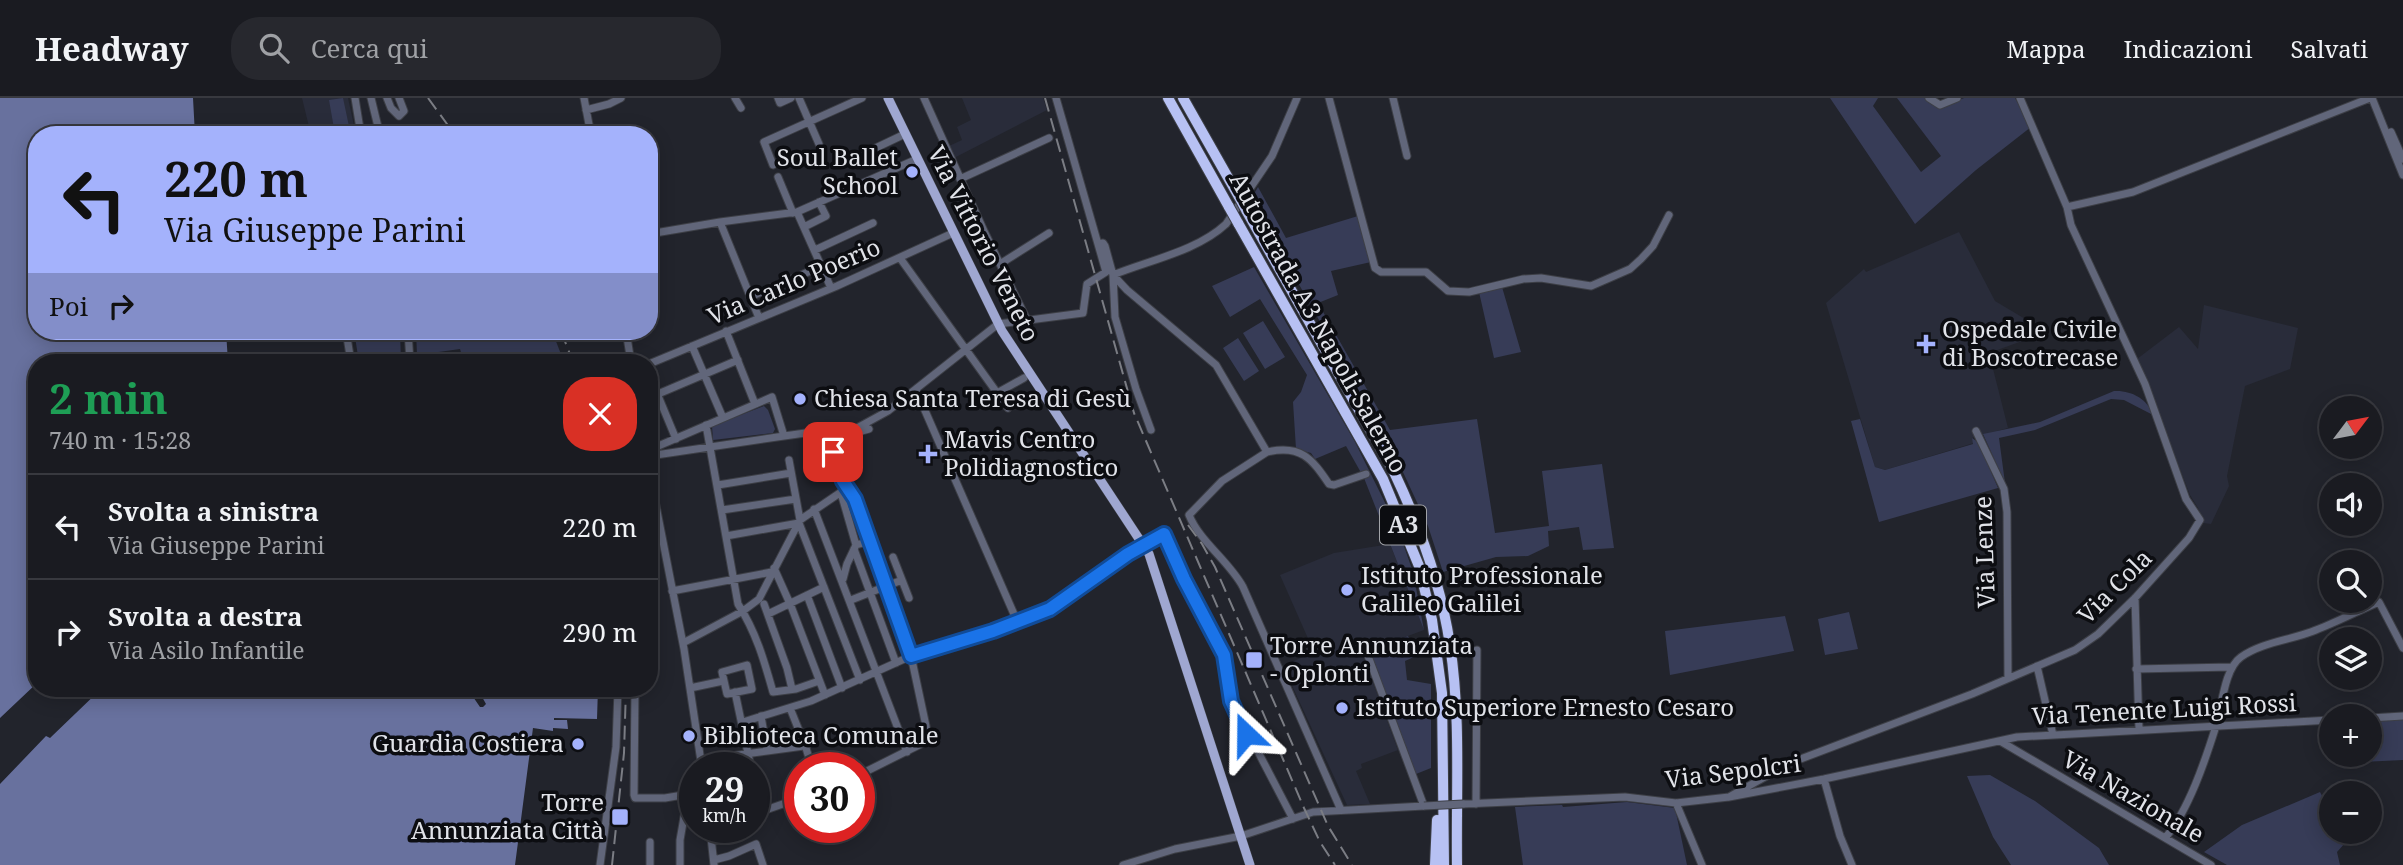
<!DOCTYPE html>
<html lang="it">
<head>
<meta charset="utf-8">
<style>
	body { margin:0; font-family:"Noto Serif",serif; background:#27282e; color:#f1f3f6; height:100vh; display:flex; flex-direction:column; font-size:26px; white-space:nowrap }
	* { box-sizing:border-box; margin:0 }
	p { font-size:23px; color:#9fa1a5 }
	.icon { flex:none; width:38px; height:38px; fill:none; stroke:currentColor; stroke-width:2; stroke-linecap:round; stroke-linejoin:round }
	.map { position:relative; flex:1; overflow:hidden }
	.side { position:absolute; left:28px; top:256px; width:630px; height:343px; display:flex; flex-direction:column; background:#1a1b21; border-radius:28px; box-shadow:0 4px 18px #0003,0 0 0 2px #38393f }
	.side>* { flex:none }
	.banner { position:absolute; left:28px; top:28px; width:630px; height:214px; border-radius:28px; box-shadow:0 4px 18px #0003,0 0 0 2px #38393f; background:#a4b2fc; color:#111; overflow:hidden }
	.needle { width:46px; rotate:58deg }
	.buttons { position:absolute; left:2319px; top:298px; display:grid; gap:14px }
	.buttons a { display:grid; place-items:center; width:63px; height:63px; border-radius:50%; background:#1a1b21; box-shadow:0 4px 18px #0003,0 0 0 2px #38393f; font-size:35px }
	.speed { position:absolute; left:679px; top:654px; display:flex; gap:14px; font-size:35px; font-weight:700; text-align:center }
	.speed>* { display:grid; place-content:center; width:91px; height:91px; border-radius:50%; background:#1a1b21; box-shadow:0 4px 18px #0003,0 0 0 2px #38393f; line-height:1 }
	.speed small { font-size:18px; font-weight:400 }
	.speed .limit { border:10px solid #d22; background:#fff; color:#111 }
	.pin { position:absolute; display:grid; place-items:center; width:60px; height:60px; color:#fff; margin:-30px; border-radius:14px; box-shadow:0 4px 10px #0006 }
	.me { position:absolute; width:77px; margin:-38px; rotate:337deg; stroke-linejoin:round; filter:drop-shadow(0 0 5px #0008) }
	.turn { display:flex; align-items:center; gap:24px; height:147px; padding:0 21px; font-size:32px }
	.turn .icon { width:91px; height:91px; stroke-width:2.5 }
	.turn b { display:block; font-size:49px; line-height:60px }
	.then { display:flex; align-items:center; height:66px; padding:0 21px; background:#0003; gap:14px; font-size:26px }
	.round { display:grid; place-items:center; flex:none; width:74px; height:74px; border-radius:28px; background:#27282e }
	.overview { display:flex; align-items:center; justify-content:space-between; height:119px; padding:0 21px }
	h1 { font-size:42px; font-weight:700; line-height:52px; color:#1e9e55 }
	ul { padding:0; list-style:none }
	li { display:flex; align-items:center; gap:21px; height:105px; padding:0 21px; border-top:2px solid #38393f }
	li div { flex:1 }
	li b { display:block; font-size:26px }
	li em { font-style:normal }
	header { display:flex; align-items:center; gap:42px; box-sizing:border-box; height:98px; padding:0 35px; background:#1a1b21; border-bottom:2px solid #38393f }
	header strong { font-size:33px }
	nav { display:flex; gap:38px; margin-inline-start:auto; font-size:24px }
	.search { width:490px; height:63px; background:#27282e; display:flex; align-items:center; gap:18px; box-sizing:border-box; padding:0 24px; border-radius:28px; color:#9fa1a5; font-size:26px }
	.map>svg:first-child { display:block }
</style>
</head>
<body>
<header>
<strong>Headway</strong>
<div class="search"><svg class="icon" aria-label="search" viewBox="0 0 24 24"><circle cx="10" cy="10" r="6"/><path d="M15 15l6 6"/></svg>Cerca qui</div>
<nav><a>Mappa</a><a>Indicazioni</a><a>Salvati</a></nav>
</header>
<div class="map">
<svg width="2403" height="767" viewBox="0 0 2403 767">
	<rect width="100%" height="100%" fill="#22242c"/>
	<!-- built -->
	<path fill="#292c3a" d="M302,0H348L356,37H311Z
		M962,0H1043L1047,12L954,60L949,48L962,42L957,29L971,22Z
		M1959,134L1995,203L2047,234L1989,255L2008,330L1972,340L1974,345L1885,372L1875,369L1826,205L1864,171L1866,174Z
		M2204,207L2298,230L2290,271L2245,288L2227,378L2229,388L2211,426L2203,425L2198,410L2190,397L2137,261L2179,229L2198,251Z
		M1390,446L1424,532L1362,555L1398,652L1361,666L1362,670L1356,673L1370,706L1347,707L1283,568L1314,554L1280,477L1334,455Z"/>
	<!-- green -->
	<path fill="#373c57" d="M343,0L350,33L335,36L329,2Z
		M1830,0H1878L1873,8L1921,74L1941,58L1897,0H1925L1940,9L1964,0H2015L2031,29L1976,72L1915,126Z
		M1258,89L1286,140L1358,118L1371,164L1331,173L1338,197L1318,205L1390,332L1477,321L1495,435L1549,428L1542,373L1602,366L1614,450L1583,452L1579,429L1548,433L1549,448L1528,458L1496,459L1443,474L1428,428L1396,359L1251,101Z
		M1254,169L1355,344L1398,431L1413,474L1424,532L1364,380L1346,348L1315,361L1311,355L1296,351L1293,304L1301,294L1307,277L1260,201L1230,219L1212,188Z
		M1502,189L1521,254L1494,260L1479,194Z
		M1263,223L1285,259L1265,271L1243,235Z
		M354,233H400L401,264H359Z
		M416,233H552L564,264H464L460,251L417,257Z
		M1238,240L1259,273L1244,283L1223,250Z
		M2114,293C2131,292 2148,301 2153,317L2124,302L2111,301L2035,332L1999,340L2005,385L1983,336L2040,324Z
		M764,308L768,312L775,331L773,335L713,342L712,328Z
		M1860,321L1875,369L1885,372L1973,346L1972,340L1978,344L1998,390L1879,424L1851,323Z
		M1849,514L1858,551L1825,557L1818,521Z
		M1785,518L1794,553L1670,577L1665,533Z
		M1408,538L1416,558L1405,563L1407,582L1431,586V670L1416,676L1368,553Z
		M2403,621V662L2362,664V656H2370V623Z
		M1990,677L2035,703L2099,750L2109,767H2011L1993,739L1967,678Z
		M2320,694L2331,715V733H2340L2346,744L2337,754L2340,767H2227L2204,754L2242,727Z
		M1627,704L1675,710L1687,767H1523L1515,709L1562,707L1563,709Z"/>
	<!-- water -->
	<path fill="#68719e" d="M0,0H193L195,37H37V233H226L228,264H37V585L0,620Z
		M102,590H467L480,609H483L486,606L477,590H598L597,621L554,620V622H567L568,631L553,630V633L533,630L515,767H0V686L46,638L50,640Z"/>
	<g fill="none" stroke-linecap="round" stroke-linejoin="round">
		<defs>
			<path id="minor" d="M355,0L361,37
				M371,0L380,37
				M387,0L391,10L399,18L404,13L399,0
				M584,0L591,37
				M735,0L741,10
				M778,0L780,5L791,0
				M799,0L819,46
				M924,0L984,133L1027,222
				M1056,0L1098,146
				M1329,0L1375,170L1381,174H1426L1448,193L1469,194L1523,181L1541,180L1591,188L1630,171L1641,161L1653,148L1669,117
				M1393,0L1407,58
				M1929,0L1940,7L1957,0
				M2372,0L2403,77
				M586,12L609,6L621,0
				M2391,34L2403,61
				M844,65L905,36
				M773,67L764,44L862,0
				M778,79L793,115
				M960,81L1049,40
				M2067,109L2133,94L2370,0
				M797,114L831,190
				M720,124L759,220
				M804,129L826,118L819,104
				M649,136L720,124L797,114L917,61
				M815,152L873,125
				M900,160L1008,310
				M1000,166L1049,135
				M750,199L822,168
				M346,233L351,264
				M408,233L410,264
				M626,233L631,264
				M726,233L755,306
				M692,248L723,320
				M649,266L837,188L953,135
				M649,276L676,341
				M916,292L1017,523
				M997,295L1024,280
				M658,296L738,262
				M706,327L738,506C756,534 764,562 773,594L796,591L819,583
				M1151,332L1136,291L1115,219L1113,177L1127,192L1216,267L1267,354
				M1976,333L2004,391L2007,414L2008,580
				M784,338L820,333L829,338
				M829,338L857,330L888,313L998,226L1083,215L1087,186L1106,174L1098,146L1103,145L1105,148L1113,177C1150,162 1197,153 1226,126L1272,58L1297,0
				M829,338L843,383L855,401L910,553L926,628L927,638L923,645L859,677
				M649,352L772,299L784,338L649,358
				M789,362L800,422
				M649,372L684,551L702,670
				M843,383L852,379L855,338L858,334L869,331
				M718,387L791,375
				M841,395L856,447
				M814,411L907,654
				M722,412L796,401
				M726,438L799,425L860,582
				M854,451L896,565
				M893,459L909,500
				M774,470L791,508L825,597
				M843,481L847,466L856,447L870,443
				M672,493L772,474
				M807,497L842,590
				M2135,500L2139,631
				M851,502L902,482
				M764,506L787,570L792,591
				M768,516L824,489
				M683,545L743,513L759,501L800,422L847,390
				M747,567L752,591L727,596L722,574Z
				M2037,568L2053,637
				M2136,571L2231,569
				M635,590L634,697L635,700H665L695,695
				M690,590L723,583
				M735,594L751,670
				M790,610L806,650L812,670
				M761,618L767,653
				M2370,620L2403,618
				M743,624L811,603L911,558L994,533L1044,514L1128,456L1164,436L1184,481L1224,557L1231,603L1246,636L1254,646L1293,721
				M2000,643L2211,767
				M701,662L804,648
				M1824,681L1840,738L1852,767
				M754,685L759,713
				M1729,699L1790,665L1972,596L2075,552L2098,536L2135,500L2189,440L2200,422L2186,401L2145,286L2071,127L2067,109L2020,0
				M1676,705L1702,767
				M1463,706L1625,699L1676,705L1729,699L1824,681L2017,639L2331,622
				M1476,706L1477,552
				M1341,712L1243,489C1229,463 1200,444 1189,417L1222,383L1267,354C1301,346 1312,361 1329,386L1334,387L1366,376
				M754,716L800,700
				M710,730L714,767
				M2166,739C2189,711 2205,663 2216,628C2222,609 2224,571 2241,559C2262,544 2292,542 2316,532C2337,524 2358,513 2379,504L2403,550
				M650,744V767
				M712,744L742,732L741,730
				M714,762L729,758L756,746L763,767
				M600,767L616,649L618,590
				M680,767V742L688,696
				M1123,767L1175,751L1241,738L1313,714L1424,708L1365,550"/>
			<path id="major" d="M888,0L1002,233L1149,456L1250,767"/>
			<path id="highway" d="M1168,0L1229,109
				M1183,0L1239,99
				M1246,112L1394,374C1420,429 1441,486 1450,547C1461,619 1456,694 1457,767
				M1238,125L1383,381L1419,468L1432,522L1442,595L1444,767
				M1435,767L1437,722"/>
		</defs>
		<!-- minor casing -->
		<use href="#minor" stroke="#3d3f46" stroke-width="9"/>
		<!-- major casing -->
		<use href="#major" stroke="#3d3f46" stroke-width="10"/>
		<!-- highway casing -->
		<use href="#highway" stroke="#3d3f46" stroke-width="12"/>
		<!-- minor -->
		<use href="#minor" stroke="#61667a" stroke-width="7"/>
		<!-- major -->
		<use href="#major" stroke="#9fa7d1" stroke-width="9"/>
		<!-- highway -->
		<use href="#highway" stroke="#b7c1f3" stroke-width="10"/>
		<!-- rail -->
		<path stroke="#7b7d84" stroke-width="2" stroke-dasharray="14 7" stroke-linecap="butt" d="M428,0L455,37
			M1045,0L1134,315L1304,710L1320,744L1335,767
			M561,233L573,264
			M1188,427L1202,446L1215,469L1328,728L1352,767
			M612,767L624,655L626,590"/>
		<defs>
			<path id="minor-bridge" d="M1424,708L1463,706"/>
			<path id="highway-bridge" d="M1239,99L1246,112
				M1229,109L1238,125"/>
		</defs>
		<!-- minor-bridge casing -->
		<use href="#minor-bridge" stroke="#3d3f46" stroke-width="9" stroke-linecap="butt"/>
		<!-- highway-bridge casing -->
		<use href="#highway-bridge" stroke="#3d3f46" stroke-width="12" stroke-linecap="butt"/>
		<!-- minor-bridge -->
		<use href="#minor-bridge" stroke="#61667a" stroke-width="7"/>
		<!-- highway-bridge -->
		<use href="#highway-bridge" stroke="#b7c1f3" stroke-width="10"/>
	</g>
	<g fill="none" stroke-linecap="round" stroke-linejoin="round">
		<defs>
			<path id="route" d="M833,354L843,383L855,401L911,558L993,533L1050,511L1128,456L1164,436L1184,481L1224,557L1231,603L1246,636"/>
		</defs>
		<!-- route casing -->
		<use href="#route" stroke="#114b97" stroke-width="18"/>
		<!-- route -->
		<use href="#route" stroke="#1a73e8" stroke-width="12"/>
	</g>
	<!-- markers -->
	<g fill="#a4b2fc" stroke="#0c0d11" stroke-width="2.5">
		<circle cx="912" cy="74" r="7"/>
		<path d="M1922.5 235.5h7v7h7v7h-7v7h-7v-7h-7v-7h7z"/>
		<circle cx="800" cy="301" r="7"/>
		<path d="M924.5 345.5h7v7h7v7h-7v7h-7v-7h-7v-7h7z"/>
		<circle cx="1347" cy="492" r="7"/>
		<rect x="1245" y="553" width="18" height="18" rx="3.5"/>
		<circle cx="1342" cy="610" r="7"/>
		<circle cx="689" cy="638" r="7"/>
		<circle cx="578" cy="646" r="7"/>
		<rect x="611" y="710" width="18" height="18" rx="3.5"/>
	</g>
	<g text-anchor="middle" stroke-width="7" stroke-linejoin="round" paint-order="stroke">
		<!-- shield labels -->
		<rect fill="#0c0d11" stroke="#a1a3a8" stroke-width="2" x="1380" y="407.5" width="46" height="39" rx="5"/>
		<g font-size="23" font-weight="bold" fill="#e1e3e9">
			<text x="1403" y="435">A3</text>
		</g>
		<!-- poi labels -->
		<g font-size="24" fill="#e1e3e9" stroke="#0c0d11" text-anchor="start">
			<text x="898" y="68" text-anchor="end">Soul Ballet<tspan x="898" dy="28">School</tspan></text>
			<text x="1942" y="240">Ospedale Civile<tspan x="1942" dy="28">di Boscotrecase</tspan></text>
			<text x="814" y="309">Chiesa Santa Teresa di Gesù</text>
			<text x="944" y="350">Mavis Centro<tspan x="944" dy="28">Polidiagnostico</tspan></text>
			<text x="1361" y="486">Istituto Professionale<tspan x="1361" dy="28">Galileo Galilei</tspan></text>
			<text x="1270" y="556">Torre Annunziata<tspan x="1270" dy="28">- Oplonti</tspan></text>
			<text x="1356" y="618">Istituto Superiore Ernesto Cesaro</text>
			<text x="703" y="646">Biblioteca Comunale</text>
			<text x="564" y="654" text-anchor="end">Guardia Costiera</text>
			<text x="604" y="713" text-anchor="end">Torre<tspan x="604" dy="28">Annunziata Città</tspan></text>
		</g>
		<!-- street labels -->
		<g font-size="24" fill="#e1e3e9" stroke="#0c0d11">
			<text transform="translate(983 146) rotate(63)" y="8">Via Vittorio Veneto</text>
			<text transform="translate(794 184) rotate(-23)" y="8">Via Carlo Poerio</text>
			<text transform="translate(1318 225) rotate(61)" y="8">Autostrada A3 Napoli-Salerno</text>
			<text transform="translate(1985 454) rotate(-92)" y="8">Via Lenze</text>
			<text transform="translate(2115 489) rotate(-45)" y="8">Via Cola</text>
			<text transform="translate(2164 612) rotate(-3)" y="8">Via Tenente Luigi Rossi</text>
			<text transform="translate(1733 674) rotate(-7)" y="8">Via Sepolcri</text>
			<text transform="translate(2133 699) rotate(30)" y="8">Via Nazionale</text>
		</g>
	</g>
</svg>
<div class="buttons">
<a><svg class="needle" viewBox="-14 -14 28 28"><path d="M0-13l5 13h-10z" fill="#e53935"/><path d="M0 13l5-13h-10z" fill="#9fa1a5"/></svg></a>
<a><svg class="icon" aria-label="sound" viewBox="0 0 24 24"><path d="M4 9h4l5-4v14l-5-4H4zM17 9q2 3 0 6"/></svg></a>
<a><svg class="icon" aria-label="search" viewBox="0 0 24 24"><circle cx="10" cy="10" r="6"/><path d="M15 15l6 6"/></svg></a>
<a><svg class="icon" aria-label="layers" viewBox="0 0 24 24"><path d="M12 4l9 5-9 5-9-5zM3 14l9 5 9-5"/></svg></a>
<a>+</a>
<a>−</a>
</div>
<div class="speed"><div>29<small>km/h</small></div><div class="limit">30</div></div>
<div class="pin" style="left:833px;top:354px;background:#d93025"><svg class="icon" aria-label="arrive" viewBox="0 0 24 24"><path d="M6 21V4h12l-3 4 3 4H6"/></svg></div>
<svg class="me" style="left:1246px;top:636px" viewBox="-20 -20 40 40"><path d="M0-17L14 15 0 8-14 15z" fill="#1a73e8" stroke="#fff" stroke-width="4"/></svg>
<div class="banner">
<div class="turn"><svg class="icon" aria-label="left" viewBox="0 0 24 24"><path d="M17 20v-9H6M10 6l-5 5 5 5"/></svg><div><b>220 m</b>Via Giuseppe Parini</div></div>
<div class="then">Poi<svg class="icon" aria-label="right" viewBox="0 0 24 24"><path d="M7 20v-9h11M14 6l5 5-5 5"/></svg></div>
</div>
<section class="side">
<div class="overview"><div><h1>2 min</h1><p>740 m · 15:28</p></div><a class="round" style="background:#d93025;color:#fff"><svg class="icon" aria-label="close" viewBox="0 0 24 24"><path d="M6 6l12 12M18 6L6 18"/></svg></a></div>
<ul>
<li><svg class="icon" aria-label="left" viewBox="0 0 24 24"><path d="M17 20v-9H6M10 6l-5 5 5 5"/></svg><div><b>Svolta a sinistra</b><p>Via Giuseppe Parini</p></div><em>220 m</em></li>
<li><svg class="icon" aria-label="right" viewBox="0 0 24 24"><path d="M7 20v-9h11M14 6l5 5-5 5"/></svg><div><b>Svolta a destra</b><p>Via Asilo Infantile</p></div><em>290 m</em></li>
</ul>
</section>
</div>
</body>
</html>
